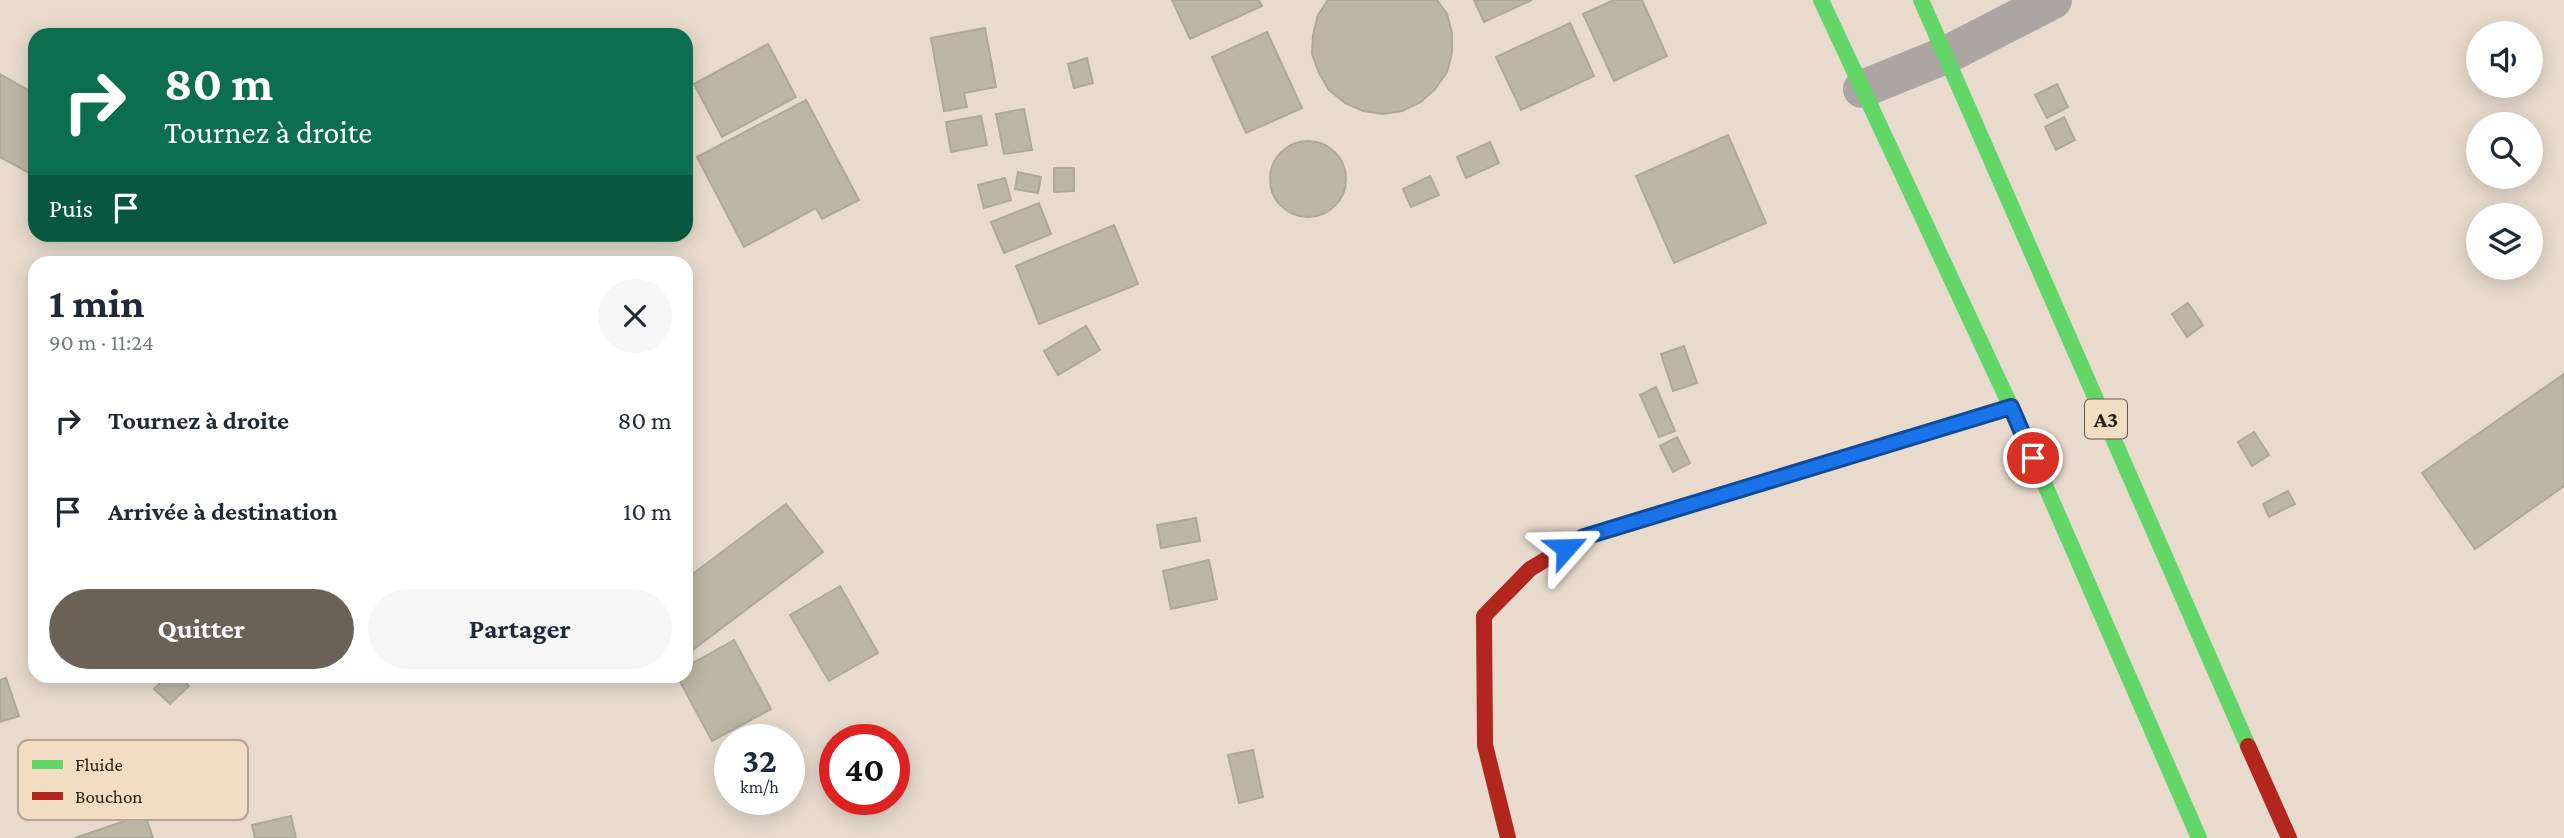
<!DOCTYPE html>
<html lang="fr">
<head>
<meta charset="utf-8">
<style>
	body { margin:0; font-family:"Crimson Pro",serif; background:#f6f6f7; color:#1f2937; height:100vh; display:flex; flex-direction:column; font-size:26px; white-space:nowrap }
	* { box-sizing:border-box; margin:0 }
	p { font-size:23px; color:#747a83 }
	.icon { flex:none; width:38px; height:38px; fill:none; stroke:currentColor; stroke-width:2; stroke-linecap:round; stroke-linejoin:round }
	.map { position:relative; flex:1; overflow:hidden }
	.sheet { position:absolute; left:28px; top:256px; width:665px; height:427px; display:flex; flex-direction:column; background:#fff; border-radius:21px; box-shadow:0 4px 18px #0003 }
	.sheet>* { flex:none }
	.banner { position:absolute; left:28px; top:28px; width:665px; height:214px; border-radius:21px; box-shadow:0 4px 18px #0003; background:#0b6e4f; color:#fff; overflow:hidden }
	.fabs { position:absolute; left:2466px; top:21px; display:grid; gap:14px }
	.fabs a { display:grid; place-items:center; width:77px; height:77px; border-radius:50%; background:#fff; box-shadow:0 4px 18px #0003; font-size:35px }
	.speed { position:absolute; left:714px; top:724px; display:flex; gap:14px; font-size:35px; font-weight:700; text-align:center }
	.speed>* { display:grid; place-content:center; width:91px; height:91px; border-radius:50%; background:#fff; box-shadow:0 4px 18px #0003; line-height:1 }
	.speed small { font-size:18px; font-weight:400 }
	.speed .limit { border:10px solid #d22; background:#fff; color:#111 }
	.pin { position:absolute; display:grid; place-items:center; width:60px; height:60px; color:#fff; margin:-30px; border:4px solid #fff; border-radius:50%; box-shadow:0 2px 7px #0007 }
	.me { position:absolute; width:77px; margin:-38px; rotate:65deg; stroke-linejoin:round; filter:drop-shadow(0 0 5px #0008) }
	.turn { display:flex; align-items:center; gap:24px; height:147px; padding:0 21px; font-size:32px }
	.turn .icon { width:91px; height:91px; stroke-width:2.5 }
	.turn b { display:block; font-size:49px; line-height:60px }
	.then { display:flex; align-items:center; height:66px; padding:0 21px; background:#0003; gap:14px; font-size:26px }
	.round { display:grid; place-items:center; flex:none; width:74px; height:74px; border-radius:37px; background:#f6f6f7 }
	.headline { display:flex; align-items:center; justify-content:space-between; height:119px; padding:0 21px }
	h1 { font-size:42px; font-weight:700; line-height:52px }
	.action { display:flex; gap:14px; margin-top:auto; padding:14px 21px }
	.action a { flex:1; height:80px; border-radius:42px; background:#6b6157; color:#fff; font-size:28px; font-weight:700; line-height:80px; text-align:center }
	.action a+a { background:#f6f6f7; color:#1f2937 }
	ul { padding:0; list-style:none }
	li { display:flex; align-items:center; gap:21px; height:91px; padding:0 21px }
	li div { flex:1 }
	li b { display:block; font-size:26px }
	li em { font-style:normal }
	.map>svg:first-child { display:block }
</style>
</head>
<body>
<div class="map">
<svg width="2564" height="838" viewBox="0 0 2564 838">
	<rect width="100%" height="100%" fill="#e8dbce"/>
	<!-- building -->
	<path fill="#beb6a4" stroke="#aea89c" stroke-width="2" d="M1172,0H1259L1262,6L1190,39Z
		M1328,0H1437L1447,14L1452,33V53L1447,72L1435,89L1421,102L1402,111L1383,114L1363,111L1345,103L1329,90L1319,73L1312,54L1313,35L1318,15Z
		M1474,0H1532L1484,22Z
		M1614,0H1642L1667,56L1614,81L1583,14Z
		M1570,23L1594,76L1521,110L1496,57Z
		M985,28L996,87L964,93L967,107L944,111L931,38Z
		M1267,32L1302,108L1246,133L1212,57Z
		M768,44L796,97L722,137L694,84Z
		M1087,58L1093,83L1074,88L1068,64Z
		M0,74L35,94V176L0,157Z
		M2057,84L2068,107L2047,118L2035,95Z
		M806,100L859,200L822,219L816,208L744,247L697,157Z
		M1024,109L1032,150L1004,154L996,114Z
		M981,116L987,145L951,152L946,122Z
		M2064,117L2075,140L2056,150L2045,127Z
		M1728,135L1766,223L1674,263L1636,176Z
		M1270 179a38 38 0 1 1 76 0a38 38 0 1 1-76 0Z
		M1490,142L1499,163L1466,178L1457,157Z
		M1054,168H1074V191L1054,192Z
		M1018,172L1041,177L1038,193L1015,189Z
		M1430,176L1439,195L1411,207L1403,189Z
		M1005,178L1011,200L984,208L978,185Z
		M1039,203L1051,234L1004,253L991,222Z
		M1114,225L1138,284L1039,324L1016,266Z
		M2188,303L2203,325L2187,337L2172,314Z
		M1086,326L1100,350L1058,375L1044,351Z
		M1684,346L1697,383L1673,391L1661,354Z
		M2564,374V486L2475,549L2422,473Z
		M1656,387L1675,431L1659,437L1640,395Z
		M2254,432L2269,455L2252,466L2238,442Z
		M1677,437L1690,463L1673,472L1660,446Z
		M2288,491L2295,504L2269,517L2263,504Z
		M786,504L823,552L686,655V579Z
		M1196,518L1200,541L1161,548L1157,525Z
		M1209,560L1217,599L1171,609L1163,571Z
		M840,586L878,653L829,681L790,615Z
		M734,640L771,709L712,741L677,676H686V667Z
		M167,676H178L189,686L170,704L154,689Z
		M6,678L19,716L0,722V680Z
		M1253,750L1263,797L1239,803L1228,755Z
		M145,814L153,838H75Z
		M291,816L296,838H255L252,825Z"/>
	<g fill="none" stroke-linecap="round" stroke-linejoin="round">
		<!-- street -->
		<path stroke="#aca6a3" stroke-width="38" d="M1862,89L1946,55L2053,0"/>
		<!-- fast -->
		<path stroke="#63d668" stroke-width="16" d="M1821,0L2011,407L2199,838
			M1921,0L2248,746
			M1570,545L1584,537L2011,407"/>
		<!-- jam -->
		<path stroke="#b3261e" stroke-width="16" d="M2248,746L2289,838
			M1508,838L1485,745L1484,616L1530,569L1570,545"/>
	</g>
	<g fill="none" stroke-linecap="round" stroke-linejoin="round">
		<defs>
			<path id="route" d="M1566,548L1584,537L2011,407L2033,458"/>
		</defs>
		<!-- route casing -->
		<use href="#route" stroke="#114b97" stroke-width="18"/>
		<!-- route -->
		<use href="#route" stroke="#1a73e8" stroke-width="12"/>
	</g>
	<g text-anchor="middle" stroke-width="5" stroke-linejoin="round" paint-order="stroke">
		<!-- shield labels -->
		<rect fill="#f2dcc3" stroke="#65584b" stroke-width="2" x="2085" y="399.5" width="42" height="39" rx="5"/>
		<g font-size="23" font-weight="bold" fill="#282017">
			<text x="2106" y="427">A3</text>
		</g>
	</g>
	<!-- legend -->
	<rect x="18" y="740" width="230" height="80" rx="10" fill="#f2dcc3" stroke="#b5a48f" stroke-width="2"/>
	<rect x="32" y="760" width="31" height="9" fill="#63d668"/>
	<rect x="32" y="792" width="31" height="8" fill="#b3261e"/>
	<g font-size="19" fill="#282017">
		<text x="75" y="771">Fluide</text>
		<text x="75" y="803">Bouchon</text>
	</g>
</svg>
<div class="fabs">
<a><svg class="icon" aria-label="sound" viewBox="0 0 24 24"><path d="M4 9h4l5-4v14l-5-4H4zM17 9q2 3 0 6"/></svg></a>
<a><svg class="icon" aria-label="search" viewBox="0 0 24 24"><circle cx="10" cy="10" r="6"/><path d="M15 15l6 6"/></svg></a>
<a><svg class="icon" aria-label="layers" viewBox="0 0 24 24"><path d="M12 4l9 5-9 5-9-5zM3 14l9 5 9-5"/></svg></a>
</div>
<div class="speed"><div>32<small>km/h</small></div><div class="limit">40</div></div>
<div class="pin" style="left:2033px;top:458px;background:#d93025"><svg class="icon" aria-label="arrive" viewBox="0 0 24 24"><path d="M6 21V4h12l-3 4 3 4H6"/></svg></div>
<svg class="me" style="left:1566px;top:548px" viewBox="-20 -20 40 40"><path d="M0-17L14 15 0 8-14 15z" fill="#1a73e8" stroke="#fff" stroke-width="4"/></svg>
<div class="banner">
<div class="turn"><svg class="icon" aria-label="right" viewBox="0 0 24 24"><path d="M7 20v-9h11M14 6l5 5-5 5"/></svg><div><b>80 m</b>Tournez à droite</div></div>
<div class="then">Puis<svg class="icon" aria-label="arrive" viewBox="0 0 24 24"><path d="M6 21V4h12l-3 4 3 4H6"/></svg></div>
</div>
<section class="sheet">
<div class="headline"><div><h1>1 min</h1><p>90 m · 11:24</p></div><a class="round"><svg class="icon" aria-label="close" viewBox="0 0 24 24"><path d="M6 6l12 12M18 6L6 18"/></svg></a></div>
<ul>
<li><svg class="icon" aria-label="right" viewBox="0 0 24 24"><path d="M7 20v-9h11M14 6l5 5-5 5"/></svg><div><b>Tournez à droite</b></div><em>80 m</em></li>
<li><svg class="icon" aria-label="arrive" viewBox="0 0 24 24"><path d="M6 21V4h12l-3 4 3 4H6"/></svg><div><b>Arrivée à destination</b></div><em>10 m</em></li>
</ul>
<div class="action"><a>Quitter</a><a>Partager</a></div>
</section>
</div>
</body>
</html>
